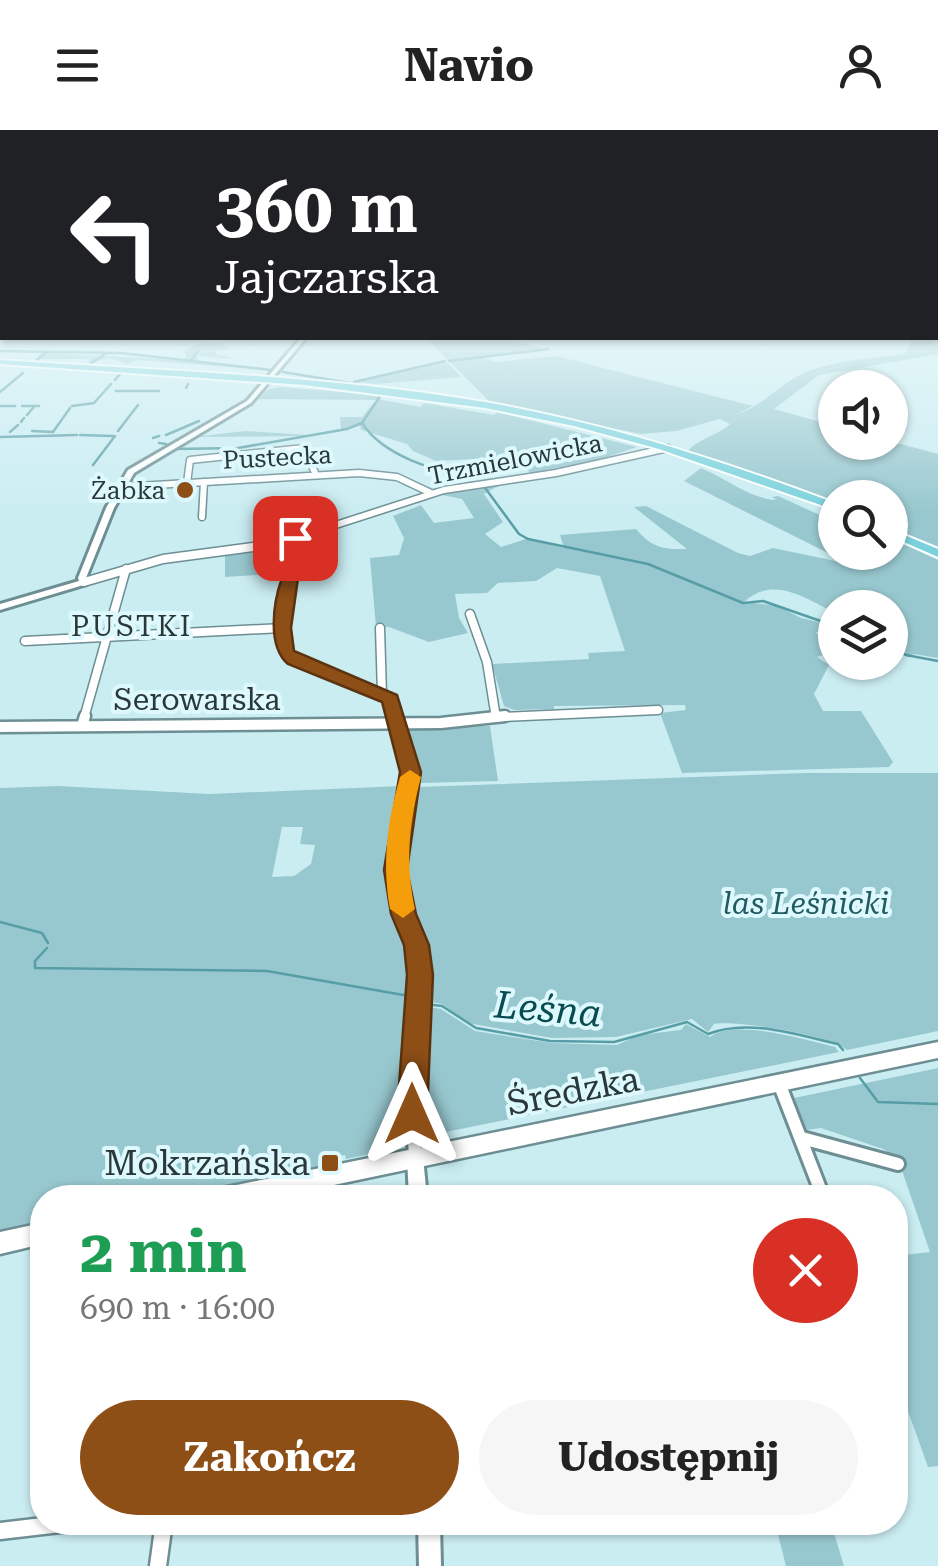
<!DOCTYPE html>
<html lang="pl">
<head>
<meta charset="utf-8">
<style>
	body { margin:0; font-family:"Roboto Serif",serif; background:#f6f6f6; color:#222; height:100vh; display:flex; flex-direction:column; font-size:38px; white-space:nowrap }
	* { box-sizing:border-box; margin:0 }
	p { font-size:32px; color:#767676 }
	.icon { flex:none; width:55px; height:55px; fill:none; stroke:currentColor; stroke-width:2; stroke-linecap:round; stroke-linejoin:round }
	.map { position:relative; flex:1; overflow:hidden }
	.side { position:absolute; left:30px; top:1055px; width:878px; height:350px; display:flex; flex-direction:column; background:#fff; border-radius:40px; box-shadow:0 2px 8px #0004 }
	.side>* { flex:none }
	.hud { position:absolute; left:0px; top:0px; width:940px; height:210px; box-shadow:0 2px 8px #0004; background:#202124; color:#fff; overflow:hidden }
	.buttons { position:absolute; left:818px; top:240px; display:grid; gap:20px }
	.buttons a { display:grid; place-items:center; width:90px; height:90px; border-radius:50%; background:#fff; box-shadow:0 2px 8px #0004; font-size:50px }
	.pin { position:absolute; display:grid; place-items:center; width:85px; height:85px; color:#fff; margin:-42px; border-radius:20px; box-shadow:0 5px 15px #0006 }
	.me { position:absolute; width:110px; margin:-55px; rotate:0deg; stroke-linejoin:round; filter:drop-shadow(0 0 8px #0008) }
	.turn { display:flex; align-items:center; gap:35px; height:210px; padding:0 50px; font-size:45px }
	.turn .icon { width:130px; height:130px; stroke-width:2.5 }
	.turn b { display:block; font-size:70px; line-height:85px }
	.round { display:grid; place-items:center; flex:none; width:105px; height:105px; border-radius:52px; background:#f6f6f6 }
	.headline { display:flex; align-items:center; justify-content:space-between; height:170px; padding:0 50px }
	h1 { font-size:60px; font-weight:700; line-height:75px; color:#1e9e55 }
	.button { display:flex; gap:20px; margin-top:auto; padding:20px 50px }
	.button a { flex:1; height:115px; border-radius:60px; background:#8e4f17; color:#fff; font-size:40px; font-weight:700; line-height:115px; text-align:center }
	.button a+a { background:#f6f6f6; color:#222 }
	header { display:flex; justify-content:space-between; align-items:center; height:130px; padding:0 50px; background:#fff; font-size:45px; font-weight:700 }
	.map>svg:first-child { display:block }
</style>
</head>
<body>
<header><svg class="icon" aria-label="menu" viewBox="0 0 24 24"><path d="M4 6h16M4 12h16M4 18h16"/></svg>Navio<svg class="icon" aria-label="person" viewBox="0 0 24 24"><circle cx="12" cy="8" r="4"/><path d="M4 21q1-7 8-7t8 7"/></svg></header>
<div class="map">
<svg width="938" height="1436" viewBox="0 0 938 1436">
	<rect width="100%" height="100%" fill="#caedf2"/>
	<!-- green -->
	<path fill="#98c8cf" fill-rule="evenodd" d="M938,182V224L819,245L774,279L835,296V312L890,311L938,324V421L890,399V368H835V375L688,321C699,308 721,304 730,294L720,289L676,301L641,304L491,273L426,208H502L545,219L481,227L496,232L556,226L753,276L735,285C764,275 777,256 802,244C832,230 872,229 904,224L911,213L907,208H938Z
		M222,213L229,219L215,221L216,224L236,229L197,226L199,232L267,240L137,230L127,234L110,228L87,233L90,229H35L42,223L184,230L186,225L183,222L197,214Z
		M447,232L461,247L376,254L358,252Z
		M281,257L378,265V269L420,277L424,273L494,285L497,282L637,317L574,338L533,345L511,327L436,331L413,321L407,314L361,300L360,296L308,306L194,307L245,301L307,305L341,299L340,287H362L376,270L258,269L269,259Z
		M701,338C729,350 744,365 773,370L776,369L772,367L778,366L835,392V422H890V408L938,430V528L914,524L908,527L890,519V515L901,518L890,512V478H835V483C805,468 773,445 744,472L778,476L801,488L835,496V502H816L829,523L817,527L829,535L814,564L823,581H861L893,632L889,637L682,643L660,583L686,580L685,575L554,576V579L514,580L504,576L492,534L589,529L588,523L625,521L600,446L557,438L536,451L498,453L487,463L455,464L459,488L468,503L429,512L389,497H376L370,428L399,425L404,408L393,386L421,375L434,393L474,388L462,369L437,364L500,355L484,364L503,392L485,404L501,417L526,409L564,418L560,405L636,399C651,417 663,420 687,419L634,377L646,376L738,423L750,426L773,418L850,434L684,351Z
		M289,413H301L307,423L290,443L225,447V424Z
		M490,596L498,651L420,653L403,598Z
		M805,643H938V901L847,920C831,905 737,890 714,894L708,902L692,889L616,907L552,908L468,893L442,874L425,871V821L407,736L413,664L418,657Z
		M58,656L209,664L401,656L403,667L394,697L392,742L398,775L415,817L417,845L404,1013L393,1019L346,1029L345,1025L333,1027L334,1033L279,1045L270,1033L266,1035L264,1048L169,1067L42,1068V1094L0,1103V658ZM282,697H303L300,714L315,715L311,734L294,746L272,747Z
		M424,876L441,879L475,901L552,913L617,915L639,905L681,900L686,894L710,907C733,888 805,910 835,917L839,922L421,1007L418,942Z
		M938,938V1336L928,1337L895,1245V1126L930,1122L898,1029L883,1019L821,998L806,1000L794,968Z
		M775,1393H831L844,1436H786Z"/>
	<g fill="none" stroke-linecap="round" stroke-linejoin="round">
		<!-- stream -->
		<path stroke="#579da6" stroke-width="2.5" d="M0,221L121,223L271,240
			M191,230L198,221
			M449,231L549,219
			M35,232L45,223
			M90,234L105,224
			M283,242L386,259
			M115,250L120,244
			M354,252L445,231
			M186,258L188,254
			M116,261H159
			M0,262L23,243
			M0,276H15
			M22,276H39
			M72,276L94,273L111,254
			M27,285L33,278
			M21,292L24,288
			M362,293C384,327 435,340 472,349
			M32,301L53,302L70,278
			M118,301L138,275
			M10,302L18,295
			M80,305L113,306
			M166,305L199,291
			M0,307L77,305
			M153,308L159,306
			M159,313L166,314
			M174,319L238,318L347,299L362,293L381,265
			M93,335L115,306
			M483,355L519,404L528,409L648,434L743,473L763,471L835,496
			M890,517L906,525L938,531
			M0,792L42,803L48,813
			M47,818L35,831V838L267,841L409,866
			M426,874L442,876L476,898L550,911L614,912L687,892L708,904C748,888 798,905 838,914L843,920
			M860,948L878,972L938,974"/>
		<defs>
			<path id="minor-far4" d="M187,353L190,330L304,318L316,345
				M121,357L359,343L397,347L431,363
				M202,387L204,352
				M295,408L308,419
				M235,419L280,413L444,360L556,343L668,318"/>
			<path id="minor-far3" d="M305,417L311,422L290,447L282,498L285,523L390,569L395,588
				M84,452L163,429L253,417
				M470,484L487,532L496,588
				M380,498L382,564
				M25,511L282,498
				M84,588L126,439
				M482,588L658,580"/>
			<path id="minor-far2" d="M395,586L410,642L395,740L413,805
				M82,596L85,586
				M0,597L441,593L505,586"/>
			<path id="minor-far1" d="M412,803L420,845L411,961L415,1027
				M779,953L822,1064
				M802,1008L898,1034"/>
			<path id="minor" d="M0,1401L77,1392
				M158,1436L164,1392"/>
			<path id="tertiary" d="M301,208H306L251,273L134,343L114,378L86,448L87,454L0,480V474L79,451L78,448L106,378L128,340L247,271Z
				M415,1019L421,1021L423,1027L427,1068H409L407,1027L409,1021Z
				M418,1392H440L441,1436H419Z"/>
			<path id="secondary" d="M938,912V928L272,1068H212L215,1061L222,1058Z
				M42,1093V1114L0,1124V1102Z"/>
			<path id="primary" d="M0,230C162,241 325,245 485,272C605,293 721,330 835,373V380L659,319L574,296L485,278L304,255L0,234Z
				M890,399L938,419V427L890,406Z"/>
		</defs>
		<!-- minor-far4 casing -->
		<use href="#minor-far4" stroke="#6d8e92" stroke-width="9"/>
		<!-- minor-far3 casing -->
		<use href="#minor-far3" stroke="#6d8e92" stroke-width="11"/>
		<!-- minor-far2 casing -->
		<use href="#minor-far2" stroke="#6d8e92" stroke-width="15"/>
		<!-- minor-far1 casing -->
		<use href="#minor-far1" stroke="#6d8e92" stroke-width="18"/>
		<!-- minor casing -->
		<use href="#minor" stroke="#6d8e92" stroke-width="21"/>
		<!-- tertiary casing -->
		<use href="#tertiary" stroke="#6d8e92" stroke-width="6"/>
		<!-- secondary casing -->
		<use href="#secondary" stroke="#6d8e92" stroke-width="5"/>
		<!-- primary casing -->
		<use href="#primary" stroke="#fff" stroke-width="4"/>
		<!-- minor-far4 -->
		<use href="#minor-far4" stroke="#fff" stroke-width="6"/>
		<!-- minor-far3 -->
		<use href="#minor-far3" stroke="#fff" stroke-width="8"/>
		<!-- minor-far2 -->
		<use href="#minor-far2" stroke="#fff" stroke-width="10"/>
		<!-- minor-far1 -->
		<use href="#minor-far1" stroke="#fff" stroke-width="12"/>
		<!-- minor -->
		<use href="#minor" stroke="#fff" stroke-width="16"/>
		<!-- tertiary -->
		<use href="#tertiary" fill="#fff" fill-rule="evenodd"/>
		<!-- secondary -->
		<use href="#secondary" fill="#fff" fill-rule="evenodd"/>
		<!-- primary -->
		<use href="#primary" fill="#7bd2dc" fill-rule="evenodd"/>
	</g>
	<!-- sky -->
	<linearGradient id="sky" x2="0" y2="1"><stop stop-color="#6eabce"/><stop offset="0.48" stop-color="#e7f7f9"/><stop offset="1" stop-color="#e7f7f9" stop-opacity="0"/></linearGradient>
	<rect width="938" height="383" fill="url(#sky)"/>
	<!-- route -->
	<path fill="#8e4f17" stroke="#5c330f" stroke-width="2.5" d="M290,405H300L319,422L298,448L291,498L294,521L397,565L421,642L407,740L416,784L429,815L433,845L427,984L422,993L412,997L402,993L397,984L407,845L404,815L391,784L384,740L400,642L382,572L288,534C267,516 273,473 282,448C286,439 296,430 303,423L290,412Z"/>
	<!-- slow -->
	<path fill="#f59e0b" d="M410,640L421,647C409,692 405,733 415,779L403,788L390,779C382,733 387,692 400,647Z"/>
	<!-- markers -->
	<g fill="#8e4f17" stroke="#ddf9fd" stroke-width="4">
		<circle cx="185" cy="360" r="10"/>
		<rect x="320" y="1023" width="20" height="20" rx="5"/>
	</g>
	<g text-anchor="middle" stroke-width="8" stroke-linejoin="round" paint-order="stroke">
		<!-- far-street labels -->
		<g font-size="25" fill="#2a3839" stroke="#ddf9fd">
			<text transform="translate(277 327) rotate(-3)" y="9">Pustecka</text>
			<text transform="translate(515 329) rotate(-11)" y="9">Trzmielowicka</text>
		</g>
		<!-- far-poi labels -->
		<g font-size="25" fill="#2a3839" stroke="#ddf9fd" text-anchor="end">
			<text x="165" y="369">Żabka</text>
		</g>
		<!-- far-neighbourhood labels -->
		<g font-size="28" letter-spacing="2.5" fill="#2a3839" stroke="#ddf9fd">
			<text x="132" y="506">PUSTKI</text>
		</g>
		<!-- street labels -->
		<g font-size="30" fill="#2a3839" stroke="#ddf9fd">
			<text x="197" y="580">Serowarska</text>
		</g>
		<!-- park labels -->
		<g font-size="30" font-style="italic" fill="#205b62" stroke="#ddf9fd">
			<text x="806" y="784">las Leśnicki</text>
		</g>
		<!-- near-street labels -->
		<g font-size="35" fill="#2a3839" stroke="#ddf9fd">
			<text transform="translate(573 961) rotate(-11)" y="12">Średzka</text>
		</g>
		<!-- near-poi labels -->
		<g font-size="35" fill="#2a3839" stroke="#ddf9fd" text-anchor="end">
			<text x="310" y="1045">Mokrzańska</text>
		</g>
		<!-- near-water labels -->
		<g font-size="38" font-style="italic" fill="#094b52" stroke="#ddf9fd">
			<text transform="translate(548 879) rotate(5)" y="13">Leśna</text>
		</g>
	</g>
</svg>
<div class="buttons">
<a><svg class="icon" aria-label="sound" viewBox="0 0 24 24"><path d="M4 9h4l5-4v14l-5-4H4zM17 9q2 3 0 6"/></svg></a>
<a><svg class="icon" aria-label="search" viewBox="0 0 24 24"><circle cx="10" cy="10" r="6"/><path d="M15 15l6 6"/></svg></a>
<a><svg class="icon" aria-label="layers" viewBox="0 0 24 24"><path d="M12 4l9 5-9 5-9-5zM3 14l9 5 9-5"/></svg></a>
</div>
<div class="pin" style="left:295px;top:408px;background:#d93025"><svg class="icon" aria-label="arrive" viewBox="0 0 24 24"><path d="M6 21V4h12l-3 4 3 4H6"/></svg></div>
<svg class="me" style="left:412px;top:984px" viewBox="-20 -20 40 40"><path d="M0-17L14 15 0 8-14 15z" fill="#8e4f17" stroke="#fff" stroke-width="4"/></svg>
<div class="hud">
<div class="turn"><svg class="icon" aria-label="left" viewBox="0 0 24 24"><path d="M17 20v-9H6M10 6l-5 5 5 5"/></svg><div><b>360 m</b>Jajczarska</div></div>
</div>
<section class="side">
<div class="headline"><div><h1>2 min</h1><p>690 m · 16:00</p></div><a class="round" style="background:#d93025;color:#fff"><svg class="icon" aria-label="close" viewBox="0 0 24 24"><path d="M6 6l12 12M18 6L6 18"/></svg></a></div>
<div class="button"><a>Zakończ</a><a>Udostępnij</a></div>
</section>
</div>
</body>
</html>
